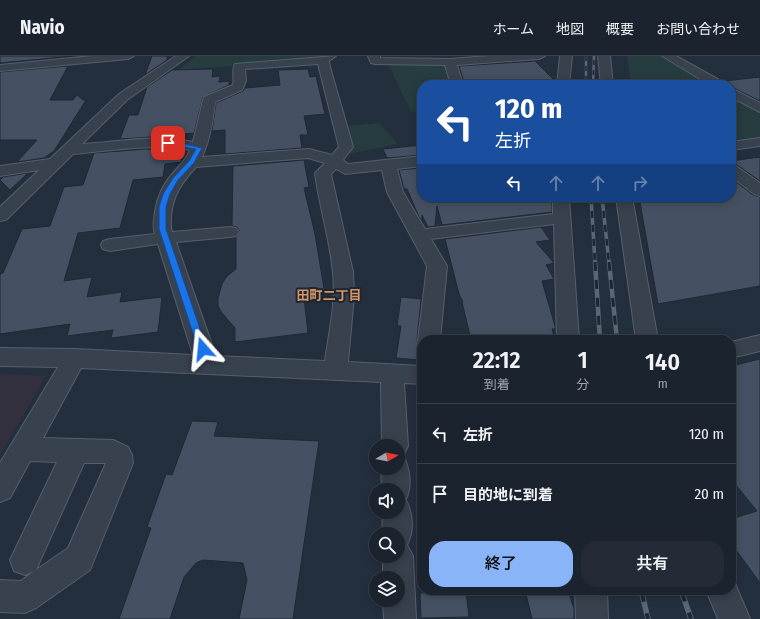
<!DOCTYPE html>
<html lang="ja">
<head>
<meta charset="utf-8">
<style>
	body { margin:0; font-family:"Fira Sans Condensed","Noto Sans JP",sans-serif; background:#242b36; color:#f1f3f6; height:100vh; display:flex; flex-direction:column; font-size:15px; white-space:nowrap }
	* { box-sizing:border-box; margin:0 }
	p { font-size:13px; color:#a0a4aa }
	.icon { flex:none; width:22px; height:22px; fill:none; stroke:currentColor; stroke-width:2; stroke-linecap:round; stroke-linejoin:round }
	.map { position:relative; flex:1; overflow:hidden }
	.sheet { position:absolute; left:417px; top:279px; width:319px; height:260px; display:flex; flex-direction:column; background:#1b232e; border-radius:16px; box-shadow:0 2px 10px #0003,0 0 0 1px #39404a }
	.sheet>* { flex:none }
	.banner { position:absolute; left:417px; top:24px; width:319px; height:122px; border-radius:16px; box-shadow:0 2px 10px #0003,0 0 0 1px #39404a; background:#1a4fa0; color:#fff; overflow:hidden }
	.needle { width:26px; rotate:80deg }
	.buttons { position:absolute; left:369px; top:383px; display:grid; gap:8px }
	.buttons a { display:grid; place-items:center; width:36px; height:36px; border-radius:50%; background:#1b232e; box-shadow:0 2px 10px #0003,0 0 0 1px #39404a; font-size:20px }
	.pin { position:absolute; display:grid; place-items:center; width:34px; height:34px; color:#fff; margin:-17px; border-radius:8px; box-shadow:0 2px 6px #0006 }
	.me { position:absolute; width:44px; margin:-22px; rotate:342deg; stroke-linejoin:round; filter:drop-shadow(0 0 3px #0008) }
	.turn { display:flex; align-items:center; gap:14px; height:84px; padding:0 12px; font-size:18px }
	.turn .icon { width:52px; height:52px; stroke-width:2.5 }
	.turn b { display:block; font-size:28px; line-height:34px }
	.lanes { display:flex; align-items:center; height:38px; padding:0 12px; background:#0003; justify-content:center; gap:20px; direction:ltr }
	.lanes .off { opacity:.35 }
	.eta { display:flex; justify-content:space-evenly; align-items:center; height:68px; text-align:center }
	.eta b { font-size:24px; font-weight:600; line-height:28px }
	.cta { display:flex; gap:8px; margin-top:auto; padding:8px 12px }
	.cta a { flex:1; height:46px; border-radius:16px; background:#8ab4f8; color:#111; font-size:16px; font-weight:600; line-height:46px; text-align:center }
	.cta a+a { background:#242b36; color:#f1f3f6 }
	ul { padding:0; list-style:none }
	li { display:flex; align-items:center; gap:12px; height:60px; padding:0 12px; border-top:1px solid #39404a }
	li div { flex:1 }
	li b { display:block; font-size:15px }
	li em { font-style:normal }
	header { display:flex; align-items:center; gap:24px; box-sizing:border-box; height:56px; padding:0 20px; background:#1b232e; border-bottom:1px solid #39404a }
	header strong { font-size:19px }
	nav { display:flex; gap:22px; margin-inline-start:auto; font-size:14px }
	.map>svg:first-child { display:block }
</style>
</head>
<body>
<header>
<strong>Navio</strong>
<nav><a>ホーム</a><a>地図</a><a>概要</a><a>お問い合わせ</a></nav>
</header>
<div class="map">
<svg width="760" height="563" viewBox="0 0 760 563">
	<rect width="100%" height="100%" fill="#242f3e"/>
	<!-- medical -->
	<path fill="#32303f" d="M0,318L46,320L0,399Z"/>
	<!-- green -->
	<path fill="#263c3f" d="M196,0H327L319,3L178,14Z
		M627,0H665L714,29H631Z
		M444,6L452,29H422V55L411,56L388,8Z
		M731,39L760,56V83L731,86Z
		M379,67L398,88L349,98L347,70Z"/>
	<!-- building -->
	<path fill="#455162" stroke="#1f2835" d="M0,0H74L0,7Z
		M152,0H167V4L145,19Z
		M535,5L556,26L518,29H465L459,10Z
		M68,10L50,44H73L77,39L83,44H86L54,95L44,102L17,106L37,84H0V16Z
		M213,13L212,21L220,20L219,26L229,25V29L203,41L194,77L185,78V83L152,81L120,83L129,59H138L147,31L172,14Z
		M308,13L310,21L316,20L325,58L304,60L308,79H300L302,92L225,98V74L212,75L216,47L243,35L245,32L280,29L278,14Z
		M760,21V45L732,31L724,25Z
		M422,89V99L387,102L383,93Z
		M147,93L183,94L181,106L165,108L163,121L133,124L120,172L78,177L64,225L92,221L87,241L122,236L120,246L162,241L158,276L111,282L113,274L67,280L70,268L0,278V218L3,217L22,173L50,170L64,131L83,129L94,97Z
		M760,101V125L737,109L731,107V105Z
		M304,104L309,131L304,132L315,178L325,238L304,241L308,277L235,286V272L222,257L218,250V242L222,228L227,220L236,213V181L240,176L237,171L232,170L233,110Z
		M422,112V141H552V156L442,169L437,150L435,170L428,171L422,159V165L419,161L407,133H404L399,114Z
		M28,117L10,134L0,124L3,121Z
		M731,122L753,139L760,141V230L658,248L639,141H731Z
		M541,171L550,184L536,186L554,207L546,209L554,223L542,225L555,270V273H552L555,284H503V283L471,284L462,246H463L459,238L445,183Z
		M401,241L421,243L417,284L420,291L419,304L396,302L401,270H397Z
		M760,303V527L731,487V463L757,455L731,423V310Z
		M192,365L218,366L214,380L319,385L293,563H239L247,524L243,507L203,504L196,507L184,521L170,563H119L151,472L147,471L166,418L172,419Z
		M525,534H568L574,553V563H532Z
		M466,536L469,561L421,562L420,537Z"/>
	<g fill="none" stroke-linecap="round" stroke-linejoin="round">
		<defs>
			<path id="minor" d="M92,0H134L128,3L0,15V9Z
				M176,0H189L127,44L82,88C119,86 157,78 193,86L203,44L204,41L233,29C235,22 231,14 235,8L336,0L329,5L330,11L353,91L343,104L348,108L422,100V110L397,113L403,136L425,173L553,158V141H569L579,284H557L554,168L431,183L447,210L440,284H422L421,290L418,284L427,210L387,136L382,114L345,118L336,113L331,118L353,216L354,240L348,306L422,310V328L404,327L408,390L404,398L398,400V390H382L381,326L81,312L43,382L113,384L128,391L132,399L133,407L90,514L36,552L25,557L0,556V524L21,525L34,515L25,519L14,515L10,504L57,406L30,405L10,442L0,446V407L58,311L0,310V292L75,293L193,299L158,188L110,195L103,193L101,189L103,185L110,183L155,178C152,171 154,163 155,156C157,141 163,128 173,117C180,109 186,104 190,94C157,87 107,95 73,98L6,164L0,165V151L39,114L0,120V110L50,103L119,38ZM318,8L339,91L332,99L309,93L202,101C210,84 213,65 215,46L242,34L246,25L245,13ZM308,102L325,107L315,117C319,150 330,183 333,217C336,246 329,276 325,305L216,300L176,186L230,181L236,180L239,176L236,172L230,171L172,176C170,171 171,165 171,160C173,139 182,126 196,111ZM84,407H106L68,492L36,514Z
				M368,0H380V2L450,3L489,0H545L539,3L457,9L463,29H451L445,9L375,8L371,7Z
				M560,0H572L569,29H557Z
				M598,0H610L613,29H601Z
				M662,0H676L723,26L725,29H710Z
				M731,32L760,47V56L731,41Z
				M760,82V90L731,94V86Z
				M731,108L736,110L760,127V140L754,138L731,120Z
				M616,141H632L658,284H636Z
				M760,279V295L731,302V286Z
				M398,401L405,403C410,416 412,430 406,443L403,444L407,446C413,460 414,475 407,489L413,500L416,563H384L383,544H398V522H383V500H398V478H382L383,456H398V434H382L381,412H398Z
				M731,522L733,523L750,563H718L706,534H731Z
				M575,534H607L608,563H576Z"/>
		</defs>
		<!-- minor casing -->
		<use href="#minor" stroke="#565f6c" stroke-width="2"/>
		<!-- minor -->
		<use href="#minor" fill="#38414e" fill-rule="evenodd"/>
		<defs>
			<path id="rail-far3" d="M586,0V29
				M593,29L594,0"/>
			<path id="rail-far2" d="M591,141L595,207
				M602,141L609,207"/>
			<path id="rail-far1" d="M595,206L600,284
				M609,206L617,284"/>
			<path id="rail" d="M641,534L648,563
				M681,534L691,563"/>
		</defs>
		<!-- rail-far3 casing -->
		<use href="#rail-far3" stroke="#5a6575" stroke-width="2.5"/>
		<!-- rail-far2 casing -->
		<use href="#rail-far2" stroke="#5a6575" stroke-width="3.5"/>
		<!-- rail-far1 casing -->
		<use href="#rail-far1" stroke="#5a6575" stroke-width="4.5"/>
		<!-- rail casing -->
		<use href="#rail" stroke="#5a6575" stroke-width="5.5"/>
		<!-- rail-far3 -->
		<use href="#rail-far3" stroke="#1d2633" stroke-width="1.5" stroke-dasharray="5" stroke-linecap="butt"/>
		<!-- rail-far2 -->
		<use href="#rail-far2" stroke="#1d2633" stroke-width="2.5" stroke-dasharray="7" stroke-linecap="butt"/>
		<!-- rail-far1 -->
		<use href="#rail-far1" stroke="#1d2633" stroke-width="3" stroke-dasharray="9" stroke-linecap="butt"/>
		<!-- rail -->
		<use href="#rail" stroke="#1d2633" stroke-width="4" stroke-dasharray="12" stroke-linecap="butt"/>
	</g>
	<!-- route -->
	<path fill="#1a73e8" stroke="#114b97" d="M166,86H177L202,92L194,107L178,124L170,138L166,151V173L207,293L203,297L198,293L159,173V151L163,138L173,122L189,105L196,93L168,89L166,88Z"/>
	<g text-anchor="middle" stroke-width="4" stroke-linejoin="round" paint-order="stroke">
		<!-- neighbourhood labels -->
		<g font-size="13" font-weight="bold" fill="#d59563" stroke="#1d2633">
			<text x="329" y="244">田町二丁目</text>
		</g>
	</g>
</svg>
<div class="buttons">
<a><svg class="needle" viewBox="-14 -14 28 28"><path d="M0-13l5 13h-10z" fill="#e53935"/><path d="M0 13l5-13h-10z" fill="#a0a4aa"/></svg></a>
<a><svg class="icon" aria-label="sound" viewBox="0 0 24 24"><path d="M4 9h4l5-4v14l-5-4H4zM17 9q2 3 0 6"/></svg></a>
<a><svg class="icon" aria-label="search" viewBox="0 0 24 24"><circle cx="10" cy="10" r="6"/><path d="M15 15l6 6"/></svg></a>
<a><svg class="icon" aria-label="layers" viewBox="0 0 24 24"><path d="M12 4l9 5-9 5-9-5zM3 14l9 5 9-5"/></svg></a>
</div>
<div class="pin" style="left:168px;top:87px;background:#d93025"><svg class="icon" aria-label="arrive" viewBox="0 0 24 24"><path d="M6 21V4h12l-3 4 3 4H6"/></svg></div>
<svg class="me" style="left:203px;top:293px" viewBox="-20 -20 40 40"><path d="M0-17L14 15 0 8-14 15z" fill="#1a73e8" stroke="#fff" stroke-width="4"/></svg>
<div class="banner">
<div class="turn"><svg class="icon" aria-label="left" viewBox="0 0 24 24"><path d="M17 20v-9H6M10 6l-5 5 5 5"/></svg><div><b>120 m</b>左折</div></div>
<div class="lanes"><svg class="icon" aria-label="left" viewBox="0 0 24 24"><path d="M17 20v-9H6M10 6l-5 5 5 5"/></svg><svg class="icon off" aria-label="ahead" viewBox="0 0 24 24"><path d="M12 20V5M6 11l6-6 6 6"/></svg><svg class="icon off" aria-label="ahead" viewBox="0 0 24 24"><path d="M12 20V5M6 11l6-6 6 6"/></svg><svg class="icon off" aria-label="right" viewBox="0 0 24 24"><path d="M7 20v-9h11M14 6l5 5-5 5"/></svg></div>
</div>
<section class="sheet">
<div class="eta">
<div><b>22:12</b><p>到着</p></div>
<div><b>1</b><p>分</p></div>
<div><b>140</b><p>m</p></div>
</div>
<ul>
<li><svg class="icon" aria-label="left" viewBox="0 0 24 24"><path d="M17 20v-9H6M10 6l-5 5 5 5"/></svg><div><b>左折</b></div><em>120 m</em></li>
<li><svg class="icon" aria-label="arrive" viewBox="0 0 24 24"><path d="M6 21V4h12l-3 4 3 4H6"/></svg><div><b>目的地に到着</b></div><em>20 m</em></li>
</ul>
<div class="cta"><a>終了</a><a>共有</a></div>
</section>
</div>
</body>
</html>
